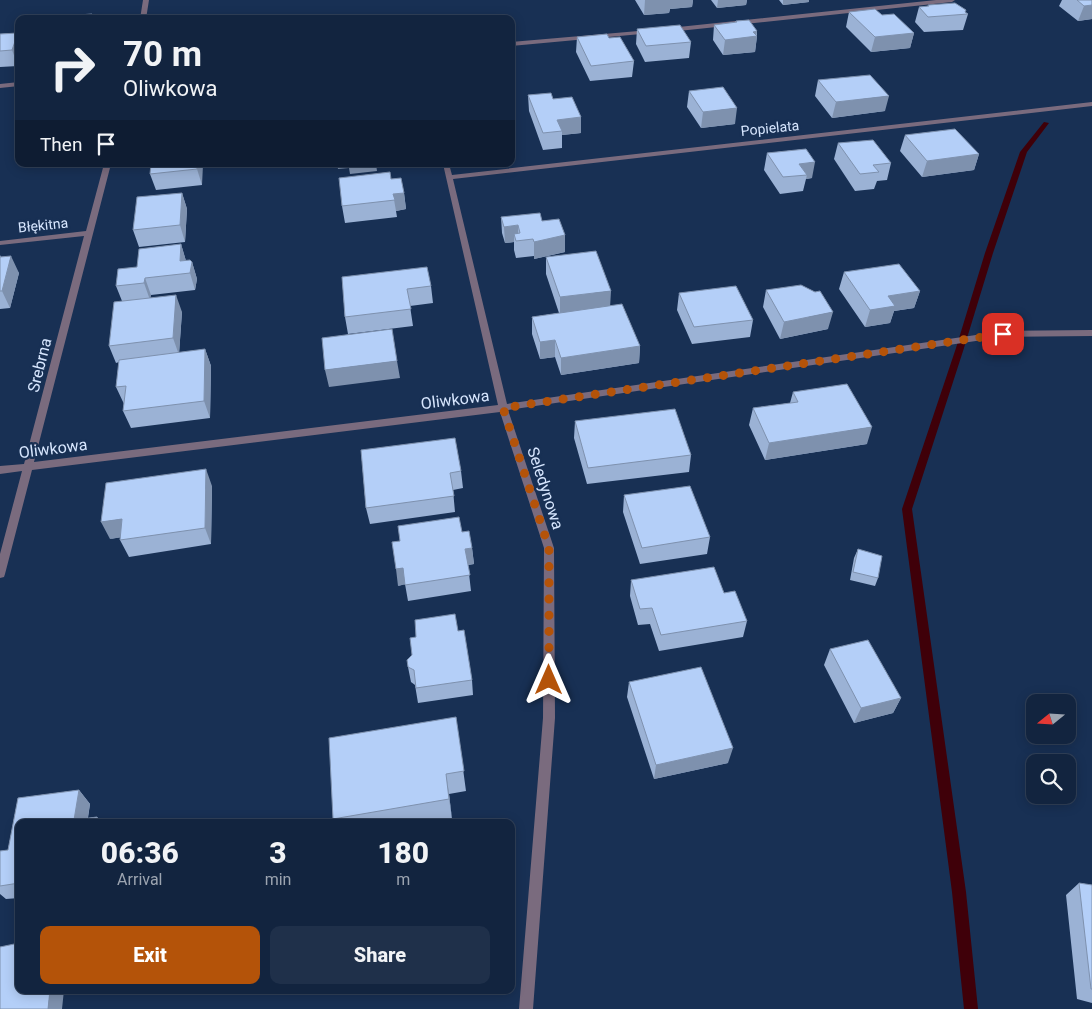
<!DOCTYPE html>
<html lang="en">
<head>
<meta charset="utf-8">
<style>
	body { margin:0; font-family:Roboto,sans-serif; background:#1f304a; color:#f1f3f6; height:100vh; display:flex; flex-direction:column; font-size:19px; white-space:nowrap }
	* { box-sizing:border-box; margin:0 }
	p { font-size:16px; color:#9ca4b0 }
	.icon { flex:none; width:28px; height:28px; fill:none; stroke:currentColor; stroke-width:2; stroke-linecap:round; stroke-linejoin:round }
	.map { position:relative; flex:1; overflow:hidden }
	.drawer { position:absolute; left:15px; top:819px; width:500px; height:175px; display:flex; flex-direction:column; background:#12243f; border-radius:10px; box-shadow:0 2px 12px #0003,0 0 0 1px #314159 }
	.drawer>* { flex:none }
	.top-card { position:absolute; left:15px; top:15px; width:500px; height:152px; border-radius:10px; box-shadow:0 2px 12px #0003,0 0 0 1px #314159; background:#12243f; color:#f1f3f6; overflow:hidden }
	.needle { width:32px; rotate:252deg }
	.fabs { position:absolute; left:1026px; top:694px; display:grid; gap:10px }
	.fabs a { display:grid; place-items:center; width:50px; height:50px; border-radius:10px; background:#12243f; box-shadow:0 2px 12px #0003,0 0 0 1px #314159; font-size:25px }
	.pin { position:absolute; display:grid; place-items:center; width:42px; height:42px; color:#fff; margin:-21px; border-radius:10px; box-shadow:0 2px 8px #0006 }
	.me { position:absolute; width:55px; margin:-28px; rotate:0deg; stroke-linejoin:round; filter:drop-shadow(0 0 4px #0008) }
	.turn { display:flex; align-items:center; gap:18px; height:105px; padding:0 25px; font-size:22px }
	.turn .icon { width:65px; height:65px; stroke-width:2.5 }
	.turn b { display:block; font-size:35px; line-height:42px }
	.then { display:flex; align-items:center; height:48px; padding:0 25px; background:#0003; gap:10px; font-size:19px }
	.eta { display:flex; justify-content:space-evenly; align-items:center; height:85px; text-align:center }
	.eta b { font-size:30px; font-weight:800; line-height:35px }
	.button { display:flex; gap:10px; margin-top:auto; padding:10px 25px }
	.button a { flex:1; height:58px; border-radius:10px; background:#b45309; color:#fff; font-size:20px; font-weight:800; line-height:58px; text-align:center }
	.button a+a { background:#1f304a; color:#f1f3f6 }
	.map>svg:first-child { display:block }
</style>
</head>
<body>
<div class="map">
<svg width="1092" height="1009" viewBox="0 0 1092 1009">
	<rect width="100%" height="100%" fill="#183054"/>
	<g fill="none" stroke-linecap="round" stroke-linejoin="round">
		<!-- stream -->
		<path fill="#3f0009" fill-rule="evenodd" d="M1044,122L1049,123L1027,152L993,253L964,348L912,509L966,892L978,1009H964L952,892L902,509L956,348L985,253L1020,152Z"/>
		<!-- minor -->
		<path fill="#7a6b7e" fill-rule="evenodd" d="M143,0H149L146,19H140Z
			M936,0H955L952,2L669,32L666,30L669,28Z
			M650,30L652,31V33L511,46V42Z
			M19,82V86L0,88V84Z
			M1092,102V106L453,179L507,404L1003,331L1092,330V336L1003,337L508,410L554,548L555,718L533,1009H519L543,718L544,548L500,412L32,470L5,574L4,577L0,578V554L22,471L0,474V466L24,464L84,236L0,245V241L86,231L104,164H111L34,462L498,405L443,164H449L452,175Z"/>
	</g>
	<!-- wall -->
	<path fill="#9bb2d5" d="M635,0H693L692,7L670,9L669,13L644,15Z
		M711,0H747L746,5L717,8Z
		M779,0H809V2L783,5Z
		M1062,0H1092V19L1078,21L1059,6Z
		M928,5L968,14L963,30L924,32L915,22L919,7H927Z
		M849,12L882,15L914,33L910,48L871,52L846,27Z
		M736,21L757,31V36L755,52L723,55L713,40L714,25L735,22Z
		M637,29L691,42L689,58L645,62L636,44Z
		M18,33V66L0,67V34Z
		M577,37L609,38L634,61L632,77L590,81L576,52Z
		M818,80L885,111L832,118L815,96Z
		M689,91L735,124L701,128L687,107Z
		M528,95L553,99L581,117V133L562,135V148L543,150L529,111Z
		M905,135L979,154L974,170L922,177L900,151Z
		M838,143L891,163L887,180L877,181L874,189L855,191L834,159Z
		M806,149L812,178L806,179L803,191L780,194L764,170L767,153Z
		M151,164H202V185L156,190L150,174Z
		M391,179L404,193L406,209L396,211L397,217L345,223L342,206Z
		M182,193L187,209L185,242L139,247L133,230Z
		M501,217L542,221L565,235V252L534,259V256L516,258L514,250V242L505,243L502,233Z
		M181,244L186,261L192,262L197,279L195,290L151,295L150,298L182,312L179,353L205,349L211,366L210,418L131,428L123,411L124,404L116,387L119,362L116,363L109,346L122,301L116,286L137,267Z
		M0,255L1,257L19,273L10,308L0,309Z
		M546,257L610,306L640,346L639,363L561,375L555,357L540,359L532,334V317L559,313L546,274Z
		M844,272L920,291L914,308L894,311L890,323L865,327L839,289Z
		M342,277L431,286L433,303L410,306L413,326L348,334L345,317Z
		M766,290L828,329L780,339L763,307Z
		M679,293L753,320L750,337L692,344L677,310Z
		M793,392L867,444L765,460L749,425L753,408L790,403Z
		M575,421L691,455L689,472L587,484L574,438Z
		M361,450L461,471L463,488L453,490L455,512L370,524L366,508Z
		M212,486L211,544L129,557L120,540L121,537L110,539Z
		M624,495L710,537L707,554L640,564L623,512Z
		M462,532L472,548L474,564L468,565L471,591L408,601L405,584L398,586Z
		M858,549L878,578L875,586L850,580L854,558Z
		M631,580L724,593L747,621L743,637L659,651L650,624L638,625L630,596Z
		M458,631L472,680L473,695L418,703L415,685L411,682L408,667Z
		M830,649L901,698L893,713L854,723L824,665Z
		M629,682L728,763L654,779L627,697Z
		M456,717L466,791L449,794L452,819L434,822H334L333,819Z
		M79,790L90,804L88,818L97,817L102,822H19V898L6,899L0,894V851L8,850L18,798Z
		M1079,883L1092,885V1003L1077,999L1066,895Z"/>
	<!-- shaded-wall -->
	<path fill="#7e91ae" d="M645,0H693L692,7L670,9L669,13L644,15Z
		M718,0H747L746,5L717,8Z
		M783,0H809V2L783,5Z
		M1092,5V19L1078,21L1084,6Z
		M757,31L756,37L757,36L755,52L723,55L725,40Z
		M18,33L19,34L18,66L12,50Z
		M914,33L910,48L871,52L875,37Z
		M889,96L885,111L832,118L836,102Z
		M737,108L735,124L701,128L703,112Z
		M581,117V133L562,135V131L557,120Z
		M979,154L974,170L922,177L927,161Z
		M815,162L812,178L806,179L807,175L799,164Z
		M197,164H202L203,165L202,185L197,169Z
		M337,164H376L377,171L350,174L349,168L338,169Z
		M182,193L187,209L185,242L180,225Z
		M404,193L406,209L396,211L393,194Z
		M518,225V241L514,234V242L505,243L504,227Z
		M565,235V252L534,259V242Z
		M181,244L186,261H180Z
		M11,256L19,273L10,308L2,291Z
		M192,262L197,279L195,290L190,273Z
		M145,278L151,295L150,300L144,283Z
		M611,291L610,308L560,314V297Z
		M920,291L914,308L894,311L890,323L865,327L870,310L888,296Z
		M176,295L182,312L179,355L173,338Z
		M833,312L828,329L780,339L784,322Z
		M555,340V357L540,359V342Z
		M640,346L639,363L561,375V358Z
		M205,349L211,366L210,418L204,401Z
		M397,361L400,378L329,387L325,370Z
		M872,427L867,444L765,460L769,443Z
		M206,469L212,486L211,544L205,528Z
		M122,519L130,536L110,539L101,522Z
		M472,548L474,564L467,565L465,549Z
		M403,568L406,584L398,586L396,569Z
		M901,698L893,713L854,723L861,708Z
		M733,748L728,763L654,779L656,765Z
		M446,774L449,794L452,819L449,799Z
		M79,790L90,804L87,822L74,820Z
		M97,817L102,822H97Z
		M50,990H64L62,1009H48Z"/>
	<!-- building -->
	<path fill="#b4cff8" stroke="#7e91ae" d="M1077,0H1092V5L1084,6Z
		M955,3L966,10L965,12L968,14L928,17L919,7L929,6L928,5Z
		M875,9L882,15L894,14L914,33L875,37L849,12Z
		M92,14L90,19H64L65,16Z
		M749,20L757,31L753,32L757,36L725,40L714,25L737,22L736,21Z
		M680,25L691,42L646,46L637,29Z
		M18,33L12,50L0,51V34Z
		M607,34L609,38L620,37L634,61L591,66L577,37Z
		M870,75L889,96L836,102L818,80Z
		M723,87L737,108L703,112L689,91Z
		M551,93L553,99L572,97L581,117L557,120L562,131L543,133L528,95Z
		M955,129L979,154L927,161L905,135Z
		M873,140L891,163L873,165L879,172L860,174L838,143Z
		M806,149L815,162L799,164L807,175L783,177L767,153Z
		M151,164H197V169L150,174Z
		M390,172L391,179L401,178L404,193L393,194L395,200L342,206L339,178Z
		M182,193L180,225L133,230L137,197Z
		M540,213L542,221L559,219L565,235L534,242L533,239L516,241L514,234L520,233L518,225L504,227L501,217Z
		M181,244L180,261L190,260L192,262L190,273L145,278L144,283L116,286L118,269L137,267L139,249Z
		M596,251L611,291L560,297L546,257Z
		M11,256L2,291H0V257Z
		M899,264L920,291L888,296L895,306L870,310L844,272Z
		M427,267L431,286L407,289L411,309L345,317L342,277Z
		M801,285L815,292L820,291L833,312L784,322L766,290Z
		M736,286L753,320L694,327L679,293Z
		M176,295L173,338L109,346L114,302Z
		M622,304L640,346L561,358L555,340L540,342L532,317Z
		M392,329L397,361L325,370L322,338Z
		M205,349L204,401L123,411L126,386L116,387L119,360Z
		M847,384L872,427L769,443L753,408L798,402L793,392Z
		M675,409L691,455L588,468L575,421Z
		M455,438L461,471L450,473L454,496L366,508L361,450Z
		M206,469L205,528L120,540L122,519L101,522L106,483Z
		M690,486L710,537L642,548L624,495Z
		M459,517L462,532L469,531L472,548L465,549L470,575L405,585L403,568L396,569L392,542L400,541L398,526Z
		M858,549L882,556L878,578L853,572Z
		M714,567L724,593L735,591L747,621L661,635L652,608L640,609L631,580Z
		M455,614L458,631L464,630L472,680L416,688L414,670L408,667L407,660L412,655L410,638L416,637L415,620Z
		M868,640L901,698L861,708L830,649Z
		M701,667L733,748L656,765L629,682Z
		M456,717L464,771L446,774L449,799L333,819L329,738Z
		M79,790L74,820L97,817V822H19V883L0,886V851L8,850L18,798Z
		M1079,883L1092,885V989H1091Z
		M19,943V990H50L48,1009H0V947Z"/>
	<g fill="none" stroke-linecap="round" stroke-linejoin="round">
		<!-- route -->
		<path stroke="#b45309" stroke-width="9" stroke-dasharray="0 16.2" d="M549,680V548L503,408L1003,334"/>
	</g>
	<g text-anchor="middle" stroke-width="5" stroke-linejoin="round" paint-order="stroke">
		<!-- far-street labels -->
		<g font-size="14" fill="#d7e6fe" stroke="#183054">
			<text transform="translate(770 128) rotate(-6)" y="5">Popielata</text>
			<text transform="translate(43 225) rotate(-6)" y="5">Błękitna</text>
		</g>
		<!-- street labels -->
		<g font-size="16" fill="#d7e6fe" stroke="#183054">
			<text transform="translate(39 365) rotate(-76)" y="6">Srebrna</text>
			<text transform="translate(455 399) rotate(-7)" y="6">Oliwkowa</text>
			<text transform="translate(53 448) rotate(-7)" y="6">Oliwkowa</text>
			<text transform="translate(546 488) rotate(72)" y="6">Seledynowa</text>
		</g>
	</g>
</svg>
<div class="fabs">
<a><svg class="needle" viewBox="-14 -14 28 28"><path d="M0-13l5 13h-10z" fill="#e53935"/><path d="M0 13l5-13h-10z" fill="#9ca4b0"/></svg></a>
<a><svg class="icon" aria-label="search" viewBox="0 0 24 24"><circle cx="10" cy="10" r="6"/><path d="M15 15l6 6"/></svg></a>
</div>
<div class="pin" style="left:1003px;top:334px;background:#d93025"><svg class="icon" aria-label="arrive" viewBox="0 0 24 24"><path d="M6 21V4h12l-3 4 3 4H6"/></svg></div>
<svg class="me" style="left:549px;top:680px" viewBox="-20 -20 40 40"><path d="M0-17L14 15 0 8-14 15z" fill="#b45309" stroke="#fff" stroke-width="4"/></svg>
<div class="top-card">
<div class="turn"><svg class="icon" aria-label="right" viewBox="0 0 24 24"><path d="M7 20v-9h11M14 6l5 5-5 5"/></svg><div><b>70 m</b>Oliwkowa</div></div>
<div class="then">Then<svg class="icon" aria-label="arrive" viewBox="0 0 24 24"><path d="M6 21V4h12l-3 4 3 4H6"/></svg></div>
</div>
<section class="drawer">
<div class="eta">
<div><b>06:36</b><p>Arrival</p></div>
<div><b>3</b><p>min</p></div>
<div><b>180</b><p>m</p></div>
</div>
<div class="button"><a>Exit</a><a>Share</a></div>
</section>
</div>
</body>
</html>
